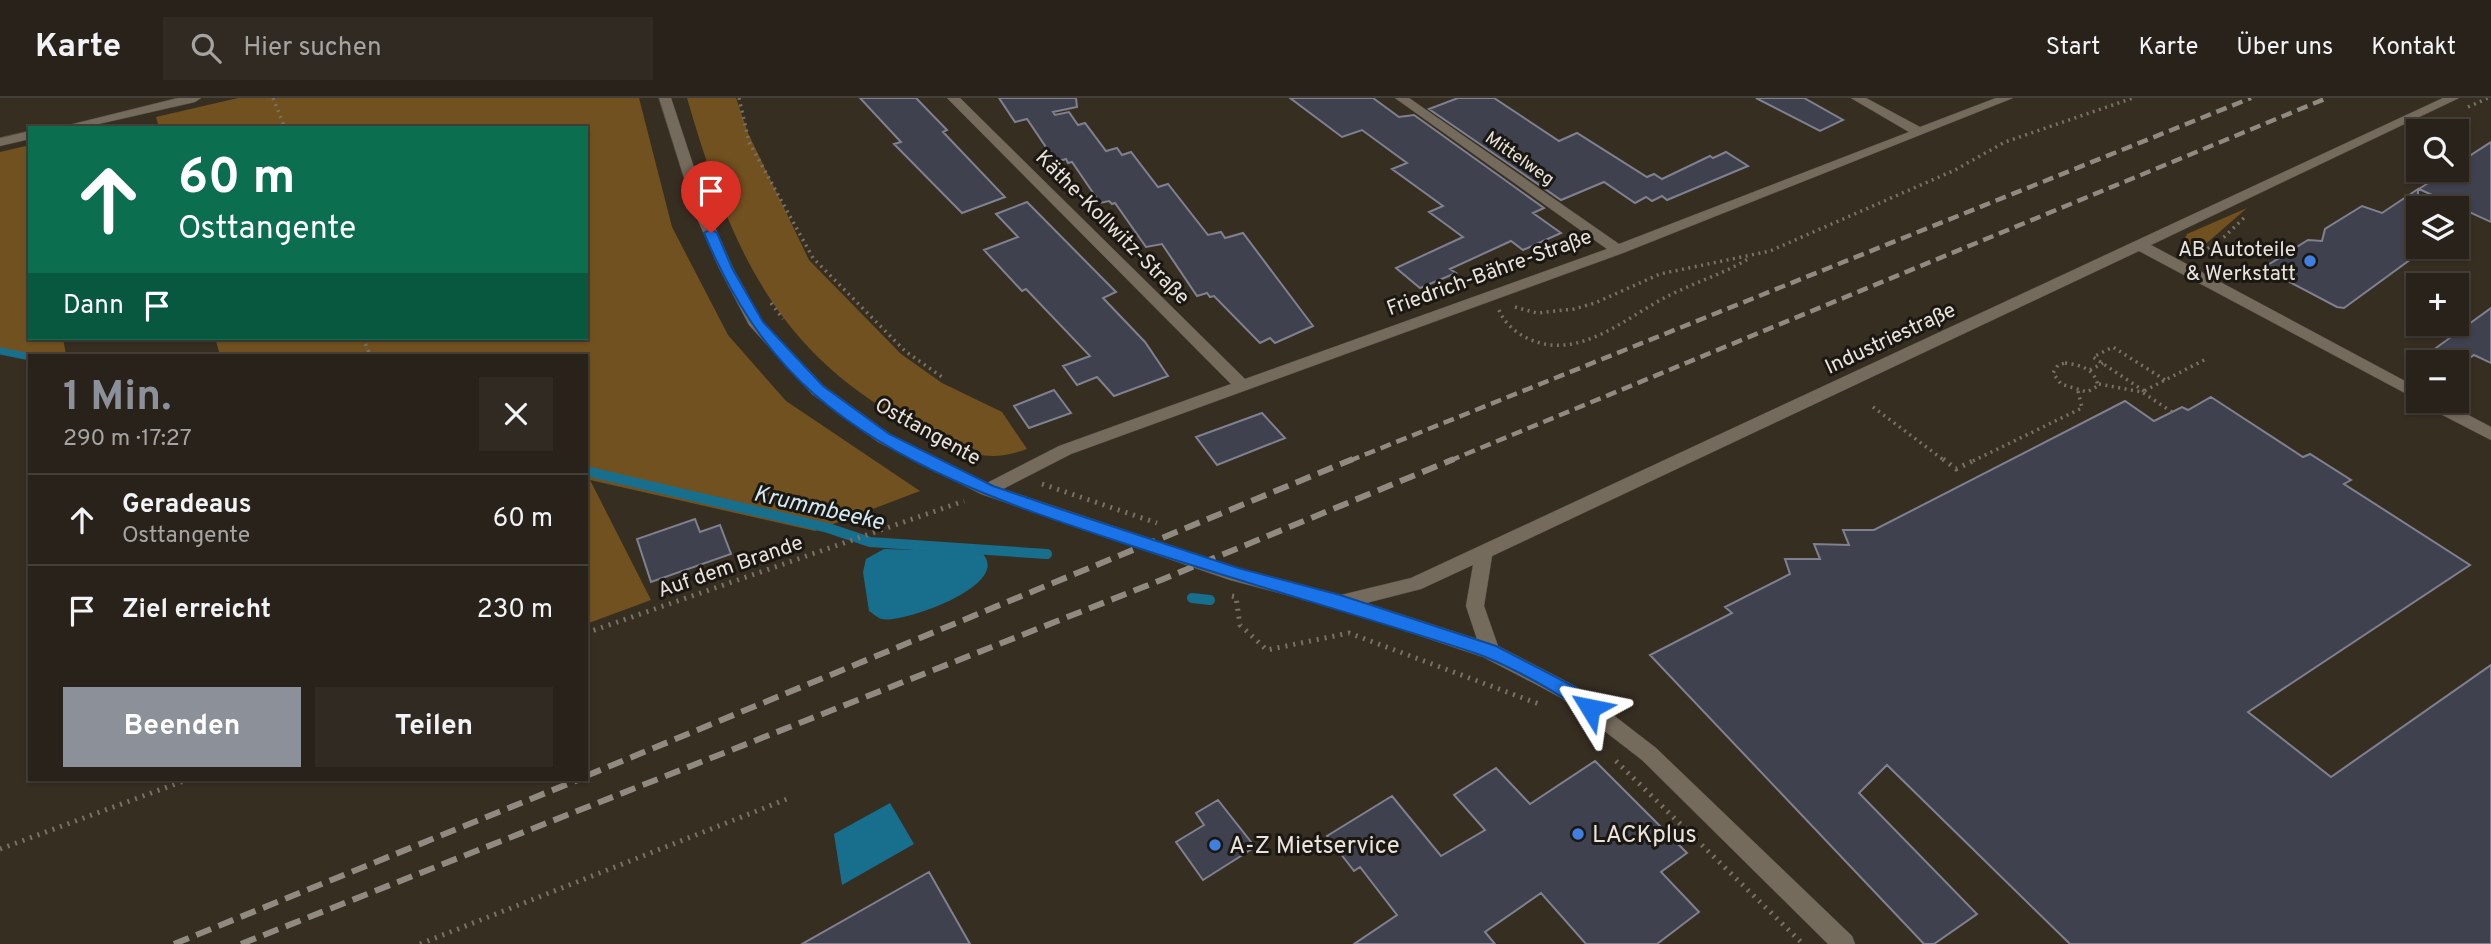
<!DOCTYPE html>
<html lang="de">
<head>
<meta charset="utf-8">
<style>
	body { margin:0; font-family:Overpass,sans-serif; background:#312a23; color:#f1f3f6; height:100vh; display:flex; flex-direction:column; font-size:26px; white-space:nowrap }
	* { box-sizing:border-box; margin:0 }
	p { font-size:23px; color:#a5a4a2 }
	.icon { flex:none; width:38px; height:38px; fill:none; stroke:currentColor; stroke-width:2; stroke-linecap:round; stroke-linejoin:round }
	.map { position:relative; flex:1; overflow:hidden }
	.side { position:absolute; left:28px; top:256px; width:560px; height:427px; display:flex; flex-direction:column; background:#29221a; border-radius:0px; box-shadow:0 2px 5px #0004,0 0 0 2px #453f39 }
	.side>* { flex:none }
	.hud { position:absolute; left:28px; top:28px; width:560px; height:214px; border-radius:0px; box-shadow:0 2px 5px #0004,0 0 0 2px #453f39; background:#0b6e4f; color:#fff; overflow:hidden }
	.fabs { position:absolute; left:2406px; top:21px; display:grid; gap:14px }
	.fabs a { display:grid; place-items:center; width:63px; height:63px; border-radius:0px; background:#29221a; box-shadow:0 2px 5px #0004,0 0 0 2px #453f39; font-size:35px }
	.pin { position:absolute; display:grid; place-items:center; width:60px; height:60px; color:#fff; margin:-72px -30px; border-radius:50% 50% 50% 0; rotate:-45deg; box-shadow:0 0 7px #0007 }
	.pin .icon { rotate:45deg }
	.me { position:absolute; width:77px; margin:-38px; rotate:305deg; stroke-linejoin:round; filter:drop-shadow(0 0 5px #0008) }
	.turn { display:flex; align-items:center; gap:24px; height:147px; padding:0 35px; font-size:32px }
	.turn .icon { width:91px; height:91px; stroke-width:2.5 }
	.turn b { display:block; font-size:49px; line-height:60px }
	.then { display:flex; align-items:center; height:66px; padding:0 35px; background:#0003; gap:14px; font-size:26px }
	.round { display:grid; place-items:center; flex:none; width:74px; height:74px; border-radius:0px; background:#312a23 }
	.headline { display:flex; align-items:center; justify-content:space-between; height:119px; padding:0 35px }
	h1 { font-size:42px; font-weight:700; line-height:52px; color:#8c9099 }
	.primary-button { display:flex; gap:14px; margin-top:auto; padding:14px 35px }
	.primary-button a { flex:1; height:80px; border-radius:0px; background:#8c9099; color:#fff; font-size:28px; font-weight:700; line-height:80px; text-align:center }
	.primary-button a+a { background:#312a23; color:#f1f3f6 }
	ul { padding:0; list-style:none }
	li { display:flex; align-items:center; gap:21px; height:91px; padding:0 35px; border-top:2px solid #453f39 }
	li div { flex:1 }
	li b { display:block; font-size:26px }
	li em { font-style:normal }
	header { display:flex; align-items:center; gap:42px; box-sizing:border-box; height:98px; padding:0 35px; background:#29221a; border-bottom:2px solid #453f39 }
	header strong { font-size:33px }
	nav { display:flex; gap:38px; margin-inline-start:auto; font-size:24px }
	.search { width:490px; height:63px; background:#312a23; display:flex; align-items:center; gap:18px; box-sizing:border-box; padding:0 24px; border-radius:0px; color:#a5a4a2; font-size:26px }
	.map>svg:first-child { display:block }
</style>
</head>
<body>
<header>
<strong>Karte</strong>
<div class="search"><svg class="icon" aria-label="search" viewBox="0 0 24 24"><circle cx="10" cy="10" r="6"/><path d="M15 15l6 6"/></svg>Hier suchen</div>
<nav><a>Start</a><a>Karte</a><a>Über uns</a><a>Kontakt</a></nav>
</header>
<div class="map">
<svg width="2491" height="846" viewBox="0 0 2491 846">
	<rect width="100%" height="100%" fill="#372e22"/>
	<!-- green -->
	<path fill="#71511f" d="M238,0H639L672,129L728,237L786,303L920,393L815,433L590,382L651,502L586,526V257H220L215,240H586V30H159L156,19Z
		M687,0H736L748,35L809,162L901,256L942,285L1002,314L1027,351C983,367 966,353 927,334C777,261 731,151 687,0Z
		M30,47V240H63L66,257L30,258L0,251V54Z
		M2247,110L2201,150L2185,153L2183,145L2187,136Z"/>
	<!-- water -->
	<path fill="#186f8d" d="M884,451L981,454C1016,486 902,526 882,521C877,520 873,515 869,513L863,474L866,461Z
		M890,705L914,746L842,787L834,736Z"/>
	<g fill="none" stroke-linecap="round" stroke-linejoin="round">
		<!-- stream-far1 -->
		<path stroke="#186f8d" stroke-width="7" d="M0,253L30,259"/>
		<!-- stream -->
		<path stroke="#186f8d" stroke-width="10" d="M586,373L828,430L870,444L1047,456
			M1192,500L1210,502"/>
	</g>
	<!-- building -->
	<path fill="#40414f" stroke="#7f8090" stroke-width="2" d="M860,0H916L947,32L943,34L1005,99L962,115L894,46L901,44Z
		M999,0H1076L1077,9L1053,14L1055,17L1069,14L1078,27L1085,25L1106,53L1117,50L1122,57L1131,54L1158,89L1168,86L1208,137L1221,134L1225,140L1243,135L1313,228L1275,245L1270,240L1260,245L1214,198L1210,199L1207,195L1197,198L1162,146L1146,149L1115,105L1112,106L1109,103L1100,105L1072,64L1068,65L1066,61L1056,64L1027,21L1015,24Z
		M1290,0H1373L1399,19L1414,17L1544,110L1533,115L1561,135L1523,152L1511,143L1450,171L1456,175L1420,190L1396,170L1463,139L1429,114L1443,108L1392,71L1407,65L1362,32L1342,39Z
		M1458,0H1494L1559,43L1577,35L1647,79L1654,76L1662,81L1710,58L1713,60L1726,54L1748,68L1667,102L1662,98L1652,103L1646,99L1635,105L1604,84L1561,102L1429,11Z
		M1756,0H1804L1843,22L1820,33Z
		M2491,44V124L2419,91L2448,72H2457V66Z
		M2418,91V156L2344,210L2337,209L2263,170L2308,142L2322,143L2325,131L2362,108L2382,115Z
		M1027,104L1116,194L1103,200L1145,244L1168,278L1114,298L1097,279L1077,287L1063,268L1090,258L1026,191L1022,193L984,152L1018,139L996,116Z
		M2491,210V265L2474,257L2457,269V264H2446L2429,255Z
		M1054,292L1071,315L1029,330L1014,308Z
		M2211,299L2303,359L2310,356L2351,382L2344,386L2470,467L2248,614L2331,679L2491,567V846H2070L1887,667L1859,695L1977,816L1934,846H1924L1650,557L1732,515L1725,509L1790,476L1785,461H1820L1814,446L1849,447L1843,432H1874L2125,303L2154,323L2182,309L2188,312Z
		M1262,315L1285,340L1217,367L1196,339Z
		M695,421L700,434L720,427L731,456L651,484L637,441Z
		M1595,663L1687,755L1661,774L1699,814L1657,846H1586L1541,795L1485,834L1495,846H1354L1397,817L1360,769L1354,773L1327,738L1392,698L1441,758L1485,732L1454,697L1496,670L1530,706Z
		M1218,702L1255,749L1203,782L1176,744L1204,727L1196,715Z
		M929,774L970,846H802Z"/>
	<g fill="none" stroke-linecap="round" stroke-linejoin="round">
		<defs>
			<path id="minor" d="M178,0H201L195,4L81,30H57Z
				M659,0H671L710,118L733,170L763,224L824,288L890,336L987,385L1059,348L1231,286L947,0H960L1245,281L1607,151L1395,0H1409L1619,146L1909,34L1851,0H1866L1920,29L1996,0H2013L1623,155L1071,356L1003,391L1238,470L1341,497L1411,480L2443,0H2459L2151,147L2418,290V302L2139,153L1492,458L1484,508L1498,548L1577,589L1656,650L1852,838L1855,846H1828L1642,662L1563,601L1541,589L1483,559L1340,511L1230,482L981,396L878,344L812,296L749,227L719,170L696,118ZM1473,467L1466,508L1477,541L1366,505L1421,491Z
				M30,33V41L0,48V40Z
				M2421,303H2442L2491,329V342L2423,307Z"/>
		</defs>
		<!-- minor casing -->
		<use href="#minor" stroke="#534b41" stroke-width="1"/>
		<!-- path-far1 -->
		<path stroke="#797166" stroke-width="3.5" stroke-dasharray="2 4.5" stroke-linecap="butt" d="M273,0L285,30
			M739,0L749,44L813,160L905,253L942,279
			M2468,9L2488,0
			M2197,158L2224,139L2245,119
			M771,205L783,221
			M1515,209L1537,215L1574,211L1595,205L1660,176L1770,153L1955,72L2005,44L2133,0
			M1499,212C1504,225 1516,235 1529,241C1580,264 1627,218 1670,197C1696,184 1723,176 1748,161
			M363,240L370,257
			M2065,265C2081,267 2095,271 2098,288L2087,294L2061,286L2053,275L2058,267Z
			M2090,272L2103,265
			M2099,286L2142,294
			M2144,293L2093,259L2113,249L2165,282
			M1873,309L1945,363
			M2172,314L2142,294L2208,260
			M1973,363L2082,310L2078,293"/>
		<!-- path -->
		<path stroke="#797166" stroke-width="5" stroke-dasharray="2 6" stroke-linecap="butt" d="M1943,361L1956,371L1977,361
			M1042,386L1157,425
			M1232,498L1236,499L1240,527L1267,552L1349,535L1539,606
			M586,535L964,403
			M1616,663L1803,846
			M0,751L189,681
			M420,846L787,701"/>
		<!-- minor -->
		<use href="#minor" fill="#756b5d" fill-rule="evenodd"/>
		<!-- rail-far1 -->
		<path stroke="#918a80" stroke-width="4.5" stroke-dasharray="11 6" stroke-linecap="butt" d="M1349,363L2251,0
			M1449,363L2327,0"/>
		<!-- rail -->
		<path stroke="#918a80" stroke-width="6" stroke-dasharray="16 8" stroke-linecap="butt" d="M586,678L1353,361
			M174,846L580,681
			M241,846L1161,482L1454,361"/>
	</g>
	<!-- route -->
	<path fill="#1a73e8" stroke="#114b97" stroke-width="2" d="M711,131L717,135L732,170L763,224L823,288L889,336L993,388L1060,411L1238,470L1340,497L1496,548L1577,590L1596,605L1599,610L1596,616C1591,617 1591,618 1586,616C1578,614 1572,606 1565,601C1542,586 1501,564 1475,555C1354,515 1232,482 1111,441C1007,406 898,369 814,296C763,251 730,196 704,135Z"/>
	<!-- markers -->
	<g fill="#3f7fe0" stroke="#1b1712" stroke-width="2.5">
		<circle cx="2310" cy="163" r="7"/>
		<circle cx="1578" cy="736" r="7"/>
		<circle cx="1215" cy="747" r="7"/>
	</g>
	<g text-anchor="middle" stroke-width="6" stroke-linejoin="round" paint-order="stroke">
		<!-- far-street labels -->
		<g font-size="18" fill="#e9e3db" stroke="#1b1712">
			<text transform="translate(1520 60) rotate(35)" y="6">Mittelweg</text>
		</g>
		<!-- street labels -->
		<g font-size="21" fill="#e9e3db" stroke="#1b1712">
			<text transform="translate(1113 129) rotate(45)" y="7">Käthe-Kollwitz-Straße</text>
			<text transform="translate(1489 174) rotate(-20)" y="7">Friedrich-Bähre-Straße</text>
			<text transform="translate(1890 240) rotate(-25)" y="7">Industriestraße</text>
			<text transform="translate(928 333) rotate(29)" y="7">Osttangente</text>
			<text transform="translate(730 468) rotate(-19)" y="7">Auf dem Brande</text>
		</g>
		<!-- poi labels -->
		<g font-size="21" fill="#e9e3db" stroke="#1b1712" text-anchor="end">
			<text x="2296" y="158">AB Autoteile<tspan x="2296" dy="24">&amp; Werkstatt</tspan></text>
		</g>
		<!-- water labels -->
		<g font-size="23" font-style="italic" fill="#d2e9f3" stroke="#1b1712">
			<text transform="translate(819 409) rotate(13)" y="8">Krummbeeke</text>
		</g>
		<!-- near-poi labels -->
		<g font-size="24" fill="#e9e3db" stroke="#1b1712" text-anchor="start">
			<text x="1592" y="744">LACKplus</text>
			<text x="1229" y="755">A-Z Mietservice</text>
		</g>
	</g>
</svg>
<div class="fabs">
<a><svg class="icon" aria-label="search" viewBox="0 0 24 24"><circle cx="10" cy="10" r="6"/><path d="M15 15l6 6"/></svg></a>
<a><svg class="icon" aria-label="layers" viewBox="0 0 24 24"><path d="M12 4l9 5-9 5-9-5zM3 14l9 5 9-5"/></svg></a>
<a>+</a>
<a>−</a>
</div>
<div class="pin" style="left:711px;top:135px;background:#d93025"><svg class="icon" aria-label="arrive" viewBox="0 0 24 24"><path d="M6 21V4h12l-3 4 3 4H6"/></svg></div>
<svg class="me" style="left:1590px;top:610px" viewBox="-20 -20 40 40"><path d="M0-17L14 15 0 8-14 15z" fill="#1a73e8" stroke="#fff" stroke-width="4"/></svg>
<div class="hud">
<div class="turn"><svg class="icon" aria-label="ahead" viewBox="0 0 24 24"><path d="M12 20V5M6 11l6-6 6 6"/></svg><div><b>60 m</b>Osttangente</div></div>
<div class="then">Dann<svg class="icon" aria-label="arrive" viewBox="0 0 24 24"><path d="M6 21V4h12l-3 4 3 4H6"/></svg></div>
</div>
<section class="side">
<div class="headline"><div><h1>1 Min.</h1><p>290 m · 17:27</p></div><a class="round"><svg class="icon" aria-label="close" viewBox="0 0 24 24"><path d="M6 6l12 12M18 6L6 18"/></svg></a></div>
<ul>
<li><svg class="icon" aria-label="ahead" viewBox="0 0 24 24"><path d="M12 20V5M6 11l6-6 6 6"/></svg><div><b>Geradeaus</b><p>Osttangente</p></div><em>60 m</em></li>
<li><svg class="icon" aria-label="arrive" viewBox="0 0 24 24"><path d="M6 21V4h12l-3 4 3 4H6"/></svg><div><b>Ziel erreicht</b></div><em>230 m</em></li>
</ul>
<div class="primary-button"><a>Beenden</a><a>Teilen</a></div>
</section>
</div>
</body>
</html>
